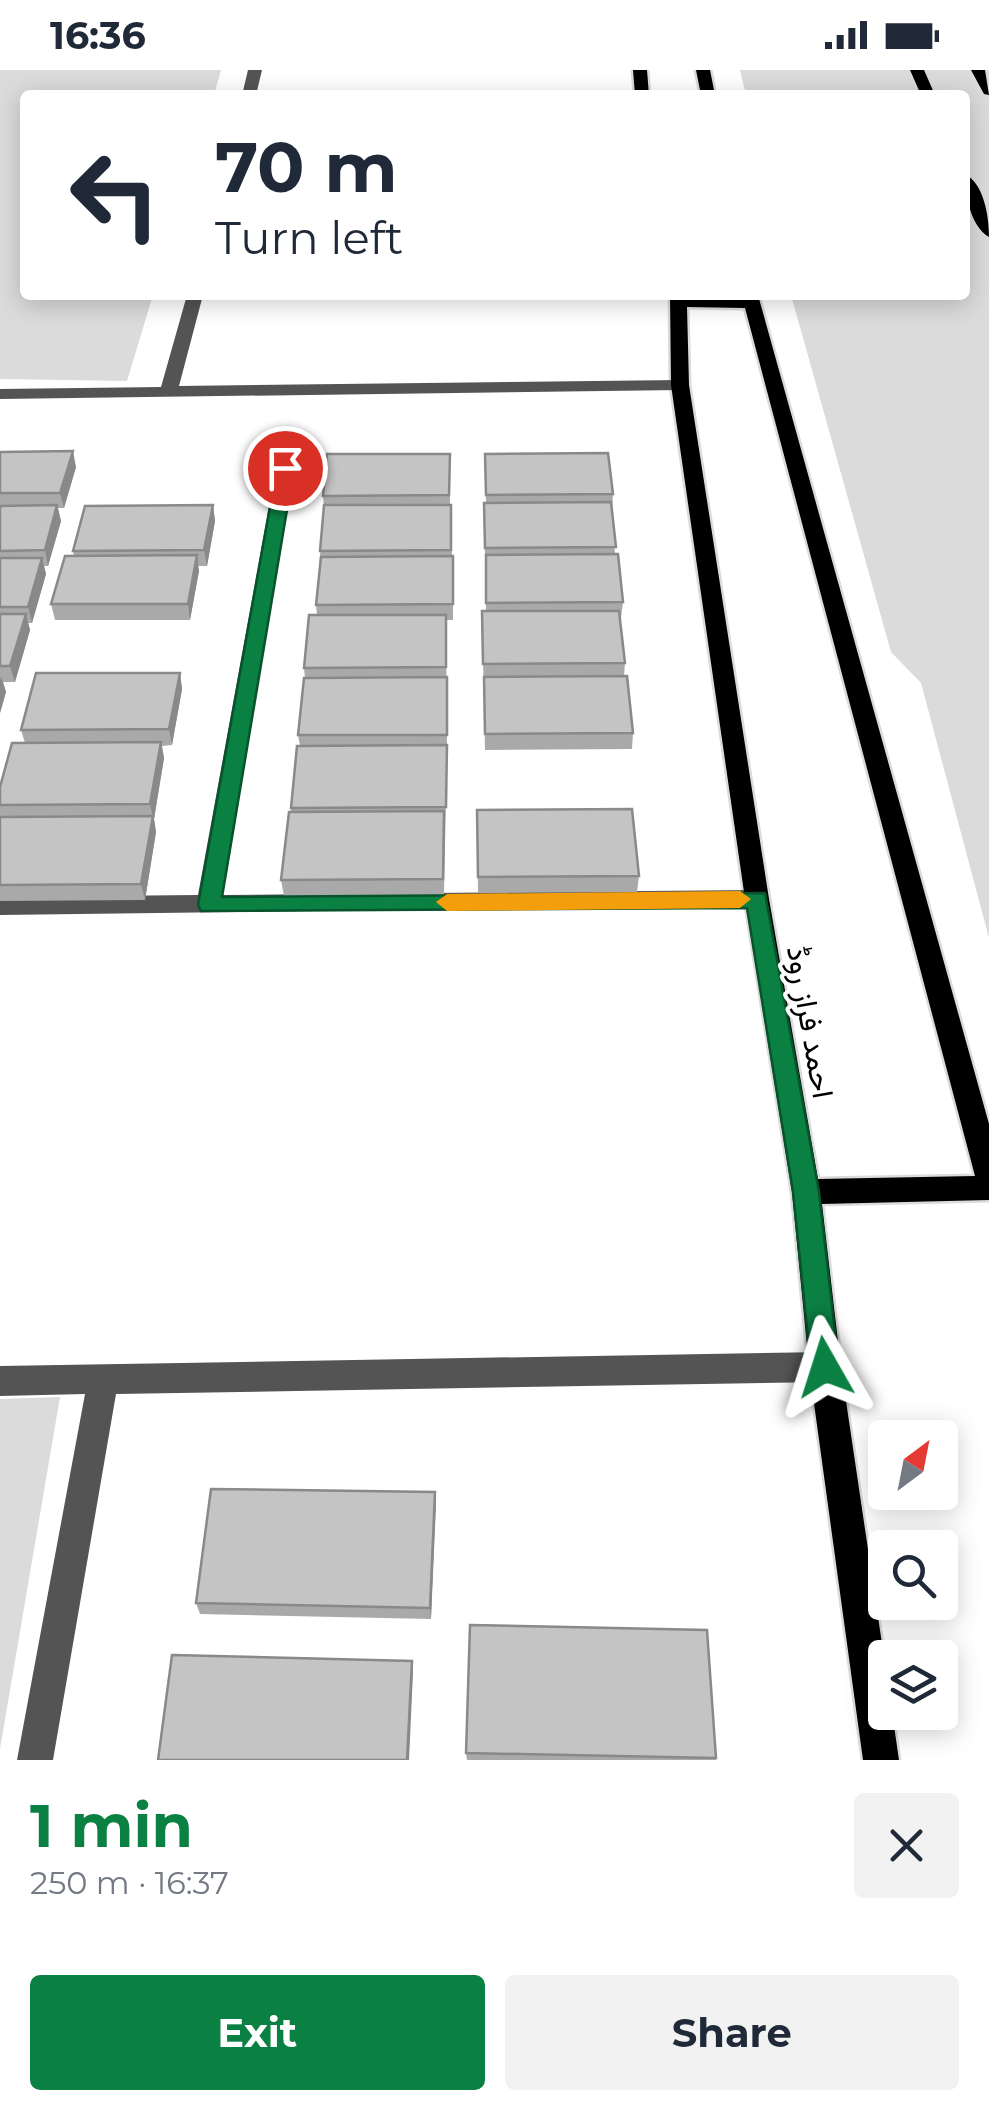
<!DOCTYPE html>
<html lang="en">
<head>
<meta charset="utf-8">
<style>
	body { margin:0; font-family:Montserrat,Vazirmatn,sans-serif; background:#f2f2f3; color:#1f2937; height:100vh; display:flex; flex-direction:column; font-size:38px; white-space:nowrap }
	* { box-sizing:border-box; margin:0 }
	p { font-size:32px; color:#747a83 }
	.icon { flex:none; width:55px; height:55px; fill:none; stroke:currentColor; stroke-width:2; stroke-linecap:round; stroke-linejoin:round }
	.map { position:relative; height:1690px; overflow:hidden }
	.sheet { display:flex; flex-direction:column; background:#fff; flex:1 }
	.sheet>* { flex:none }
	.guide { position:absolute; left:20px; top:20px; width:950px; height:210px; border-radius:10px; box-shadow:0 5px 25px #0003; background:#fff; color:#1f2937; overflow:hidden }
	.needle { width:65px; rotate:32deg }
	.controls { position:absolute; left:868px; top:1350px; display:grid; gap:20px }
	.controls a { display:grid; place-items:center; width:90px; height:90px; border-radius:10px; background:#fff; box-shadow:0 5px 25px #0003; font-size:50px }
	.pin { position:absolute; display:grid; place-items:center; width:85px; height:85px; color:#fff; margin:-42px; border:5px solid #fff; border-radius:50%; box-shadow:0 2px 10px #0007 }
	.me { position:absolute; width:110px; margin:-55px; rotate:354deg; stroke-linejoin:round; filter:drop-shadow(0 0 8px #0008) }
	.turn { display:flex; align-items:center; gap:35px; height:210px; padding:0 30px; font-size:45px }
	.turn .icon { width:130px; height:130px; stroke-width:2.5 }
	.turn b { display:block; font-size:70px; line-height:85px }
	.round { display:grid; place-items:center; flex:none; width:105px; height:105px; border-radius:10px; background:#f2f2f3 }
	.summary { display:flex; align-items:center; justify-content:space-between; height:170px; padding:0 30px }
	h1 { font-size:60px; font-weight:700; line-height:75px; color:#0b8043 }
	.primary-button { display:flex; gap:20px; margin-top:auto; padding:20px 30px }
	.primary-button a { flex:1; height:115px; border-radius:10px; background:#0b8043; color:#fff; font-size:40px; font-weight:700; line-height:115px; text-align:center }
	.primary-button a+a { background:#f2f2f3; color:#1f2937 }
	.status { display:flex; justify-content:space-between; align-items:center; height:70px; padding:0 50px; background:#fff; direction:ltr }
	.status svg { height:28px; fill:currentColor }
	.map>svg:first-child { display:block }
</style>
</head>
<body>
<div class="status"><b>16:36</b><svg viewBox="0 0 49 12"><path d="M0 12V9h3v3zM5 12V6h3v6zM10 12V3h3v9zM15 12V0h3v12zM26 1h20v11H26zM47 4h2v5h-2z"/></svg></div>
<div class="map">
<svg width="989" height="1690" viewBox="0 0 989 1690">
	<rect width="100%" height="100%" fill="#fff"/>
	<!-- green -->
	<path fill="#dbdbdb" d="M0,0H221L214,25H25V225H153L127,311L0,309Z
		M740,0H989V868L921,613L891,582L791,225H965V25H746Z
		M60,1327L0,1679V1329Z"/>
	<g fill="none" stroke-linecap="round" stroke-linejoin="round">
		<defs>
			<path id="major" d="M633,0H647L649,25H635Z
				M696,0H710L715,25H701Z
				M910,0H924L935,25H921Z
				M971,0H985L989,25L984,24Z
				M965,104C984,114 989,146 989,167C970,156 965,124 965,104Z
				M670,225H758L989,1054V1130L822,1134L841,1297L885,1594V1642H892L899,1690H863L809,1297L792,1122L745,829L671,315ZM687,237L745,238L975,1106L818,1109L769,829L689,315Z"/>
		</defs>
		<!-- major casing -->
		<use href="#major" stroke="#dbdbdb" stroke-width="5"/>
		<!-- minor -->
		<path fill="#545454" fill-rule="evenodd" d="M248,0H262L256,25H242Z
			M187,225H203L179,316L680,310L689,315L680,320L0,329V319L161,317Z
			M285,392L294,398L223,825L757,820L766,823L769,829L766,835L0,845V827L198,825L276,398Z
			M825,1282L836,1287L841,1297L836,1307L825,1312L116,1324L53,1690H17L85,1324L0,1326V1296Z"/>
		<!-- major -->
		<use href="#major" fill="#000" fill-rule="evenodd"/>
	</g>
	<!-- wall -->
	<path fill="#a9a9a9" d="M0,382L76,397L64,438H58L61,451L48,496H44L46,504L32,553H28L30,560L15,612H3L6,622L0,643Z
		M450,384V435H451L452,486H453V550H446L447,681L444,825L284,826L281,810L300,676L298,665L305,608L304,598L317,545L316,535L324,437L323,426Z
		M485,384L613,424L612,440L615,484L623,532L621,548H620L625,593L624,606L633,663L632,679L485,680L482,541H486L484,433H486Z
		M213,435L215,451L207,496H198L199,501L190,550H55L51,534L74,486L73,481Z
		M180,603L182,619L172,675L162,676L164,688L154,749L156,762L145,830L0,831V717L25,673L21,660Z
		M477,740L639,806L637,822L478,823Z
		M435,1422L431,1549L200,1544L196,1533Z
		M466,1683L716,1688V1690H467Z"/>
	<!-- shaded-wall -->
	<path fill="#898989" d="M73,381L76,397L64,438L60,423Z
		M57,435L61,451L48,496L45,480Z
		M213,435L215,451L207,496L204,480Z
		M197,485L199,501L190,550L188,534Z
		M42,488L46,504L32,553L28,537Z
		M26,544L30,560L15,612L10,596Z
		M180,603L182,619L172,675L169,659Z
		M1,606L6,622L0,643V611Z
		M161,672L164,688L154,749L156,762L145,830L141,814L153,747L150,734Z
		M435,1422L436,1435L431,1549L430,1538Z
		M412,1591L413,1602L409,1690H407Z"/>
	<!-- building -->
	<path fill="#c4c4c4" stroke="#898989" stroke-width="2.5" d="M73,381L60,423H0V382Z
		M608,383L613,424L486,425L485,384Z
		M327,384H450L449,425L323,426Z
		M611,432L616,477L485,478L484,433Z
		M57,435L45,480L0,481V436Z
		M213,435L204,480L73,481L85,436Z
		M324,435H451V480L320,481Z
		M618,484L623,532L486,533V485Z
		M197,485L188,534H51L65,486Z
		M453,486V534L316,535L321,487Z
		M0,488H42L28,537H0Z
		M482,541H619L625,593L483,594Z
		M0,544H26L10,596H0Z
		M309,545H446V597L304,598Z
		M36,603H180L169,659L21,660Z
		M627,606L633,663L485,664L484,607Z
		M447,607V665H298L304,608Z
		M161,672L150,734L0,735V717L12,673Z
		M447,675L446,737L291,738L297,676Z
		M632,739L639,806L478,807L477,740Z
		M444,741L443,809L281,810L289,742Z
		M153,746L141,814L0,815V747Z
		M211,1419L435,1422L430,1538L196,1533Z
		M470,1555L707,1560L716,1688L466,1683Z
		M172,1585L412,1591L407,1690H158Z"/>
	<!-- route -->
	<path fill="#0b8043" stroke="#07532c" stroke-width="2.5" d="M285,393L294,398L222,827L765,823L819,1122L839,1297L835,1306L825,1310L815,1306L811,1297L793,1122L747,838L201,841L198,835L277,398Z"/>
	<!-- slow -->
	<path fill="#f59e0b" d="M740,821L751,829L740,838L447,841L436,832L447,824Z"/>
	<g text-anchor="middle" stroke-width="8" stroke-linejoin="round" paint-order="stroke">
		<!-- street labels -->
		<g font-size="30" fill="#000" stroke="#fff">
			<text transform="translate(810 952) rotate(80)" y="10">احمد فراز روڈ</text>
		</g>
	</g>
</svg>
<div class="controls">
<a><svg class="needle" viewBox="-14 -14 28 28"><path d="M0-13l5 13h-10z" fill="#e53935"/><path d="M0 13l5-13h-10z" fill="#747a83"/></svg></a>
<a><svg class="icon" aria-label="search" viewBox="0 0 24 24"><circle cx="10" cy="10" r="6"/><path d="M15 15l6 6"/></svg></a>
<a><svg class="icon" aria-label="layers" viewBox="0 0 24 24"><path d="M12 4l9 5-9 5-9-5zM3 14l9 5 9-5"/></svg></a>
</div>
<div class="pin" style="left:285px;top:398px;background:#d93025"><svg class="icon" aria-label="arrive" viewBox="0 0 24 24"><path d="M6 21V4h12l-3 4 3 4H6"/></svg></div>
<svg class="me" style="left:825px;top:1297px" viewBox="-20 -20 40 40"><path d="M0-17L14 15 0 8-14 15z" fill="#0b8043" stroke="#fff" stroke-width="4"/></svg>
<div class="guide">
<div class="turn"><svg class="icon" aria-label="left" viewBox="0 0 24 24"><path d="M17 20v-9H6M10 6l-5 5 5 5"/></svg><div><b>70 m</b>Turn left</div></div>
</div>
</div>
<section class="sheet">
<div class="summary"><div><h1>1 min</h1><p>250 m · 16:37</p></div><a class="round"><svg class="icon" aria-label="close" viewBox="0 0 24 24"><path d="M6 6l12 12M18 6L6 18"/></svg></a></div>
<div class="primary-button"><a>Exit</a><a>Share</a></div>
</section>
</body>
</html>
